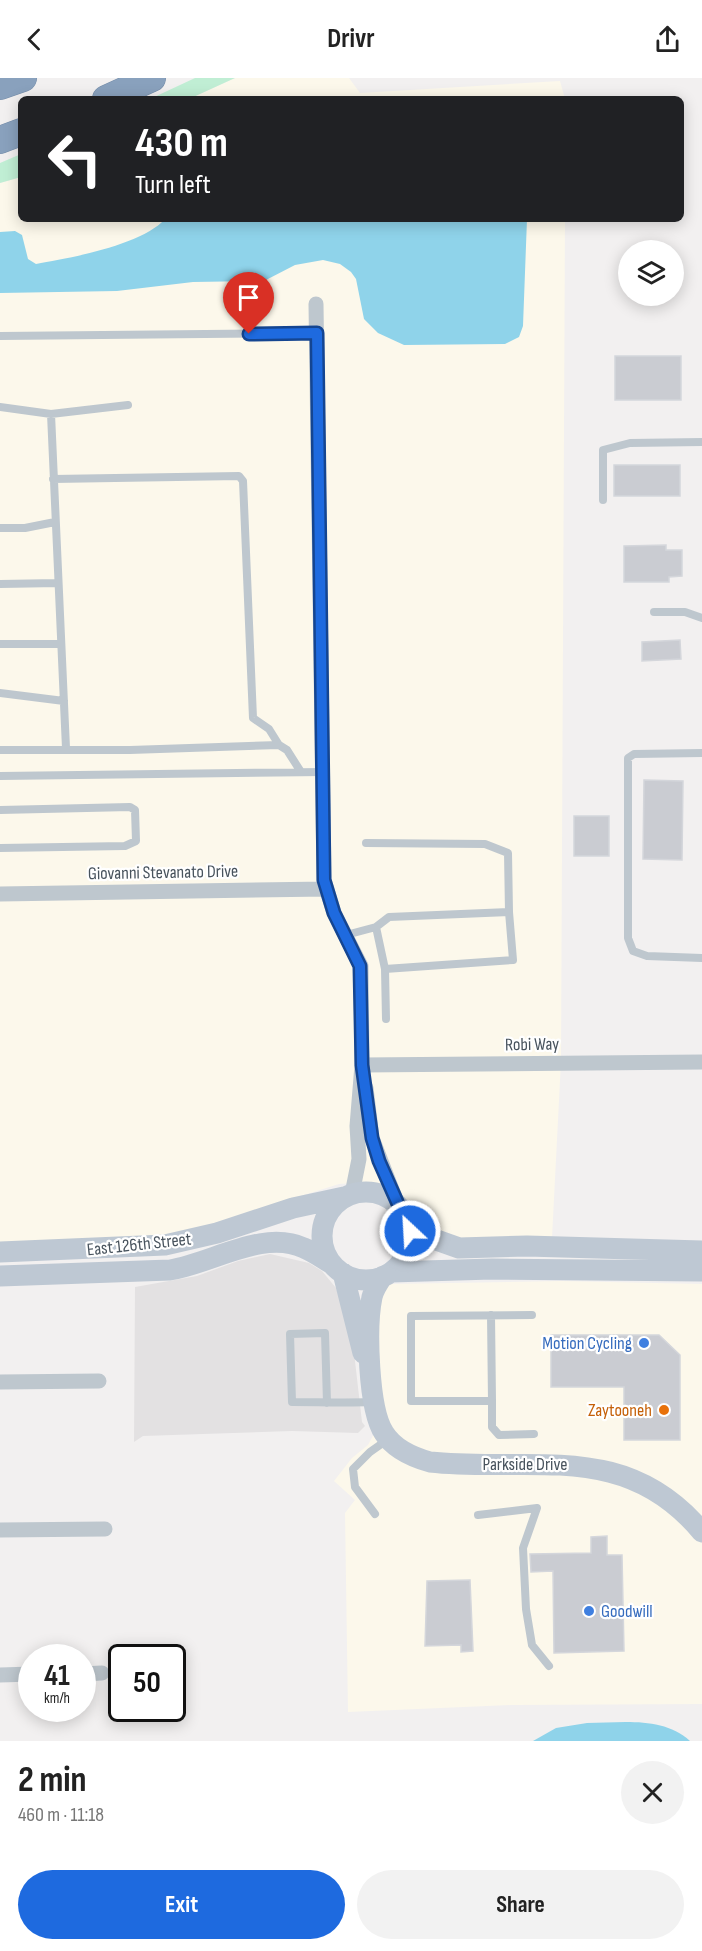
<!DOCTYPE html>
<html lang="en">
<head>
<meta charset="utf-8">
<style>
	body { margin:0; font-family:"Sofia Sans Condensed",sans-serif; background:#f2f2f2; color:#222; height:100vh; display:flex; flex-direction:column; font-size:22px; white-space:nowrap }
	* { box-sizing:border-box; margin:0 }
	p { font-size:20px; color:#767676 }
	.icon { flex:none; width:33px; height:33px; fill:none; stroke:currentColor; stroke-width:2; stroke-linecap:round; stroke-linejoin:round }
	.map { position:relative; height:1663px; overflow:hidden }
	.panel { display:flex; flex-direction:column; background:#fff; flex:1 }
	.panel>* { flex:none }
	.top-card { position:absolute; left:18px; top:18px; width:666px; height:126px; border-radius:9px; box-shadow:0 3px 15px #0003; background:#202124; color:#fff; overflow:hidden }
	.tools { position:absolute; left:618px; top:162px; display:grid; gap:12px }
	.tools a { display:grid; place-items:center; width:66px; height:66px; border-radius:50%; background:#fff; box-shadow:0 3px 15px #0003; font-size:30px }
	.speed { position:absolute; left:18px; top:1566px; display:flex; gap:12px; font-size:30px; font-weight:700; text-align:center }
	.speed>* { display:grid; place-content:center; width:78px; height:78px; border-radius:50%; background:#fff; box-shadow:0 3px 15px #0003; line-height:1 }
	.speed small { font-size:15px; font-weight:400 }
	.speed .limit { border:3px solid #111; border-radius:9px; background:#fff; color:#111 }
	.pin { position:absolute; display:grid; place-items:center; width:51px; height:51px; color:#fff; margin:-62px -26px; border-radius:50% 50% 50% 0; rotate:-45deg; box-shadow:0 0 6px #0007 }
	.pin .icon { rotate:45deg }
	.me { position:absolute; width:66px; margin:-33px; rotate:335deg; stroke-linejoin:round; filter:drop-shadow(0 0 4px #0008) }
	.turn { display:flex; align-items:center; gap:21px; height:126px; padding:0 18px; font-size:27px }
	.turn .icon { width:78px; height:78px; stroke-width:2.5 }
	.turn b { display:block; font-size:42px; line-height:51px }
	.round { display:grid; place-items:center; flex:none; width:63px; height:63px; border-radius:32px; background:#f2f2f2 }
	.head { display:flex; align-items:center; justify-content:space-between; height:102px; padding:0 18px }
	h1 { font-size:36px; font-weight:700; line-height:45px }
	.action { display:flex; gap:12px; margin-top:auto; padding:12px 18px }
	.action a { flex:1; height:69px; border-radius:36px; background:#1e6adf; color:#fff; font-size:24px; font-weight:700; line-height:69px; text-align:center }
	.action a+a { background:#f2f2f2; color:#222 }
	header { display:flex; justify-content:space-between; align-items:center; height:78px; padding:0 18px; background:#fff; font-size:27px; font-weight:700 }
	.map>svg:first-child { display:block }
</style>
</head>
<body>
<header><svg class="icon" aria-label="back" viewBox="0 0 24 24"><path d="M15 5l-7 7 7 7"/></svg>Drivr<svg class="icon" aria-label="share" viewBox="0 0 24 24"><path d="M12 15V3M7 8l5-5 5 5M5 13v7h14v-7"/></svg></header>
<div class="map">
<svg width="702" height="1663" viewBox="0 0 702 1663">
	<rect width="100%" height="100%" fill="#f2f0f0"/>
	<!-- commercial -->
	<path fill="#fcf8eb" d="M235,0H349L360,15L560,3L565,21H189Z
		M21,99V141H565L561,983L552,1160H451L430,1148L410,1123L369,1104L339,1106L186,1154L122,1163L0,1166V105Z
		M561,1203L702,1206V1626L511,1627L348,1634L345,1435L355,1422L334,1403L352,1380L368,1367L383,1339L376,1236L382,1213L391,1206Z"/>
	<!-- education -->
	<path fill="#e3e1e2" d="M270,1176L309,1185L322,1193L336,1210L352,1257L362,1344L365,1348L358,1355L292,1353L143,1358L134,1364L135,1209L197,1198L238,1183Z"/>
	<!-- green -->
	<path fill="#c0eed4" d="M195,0H235L189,21H150Z
		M21,76V99L0,105V85Z"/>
	<!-- water -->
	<path fill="#8fd3ea" d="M165,141H527L523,248L519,259L505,266L404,267L378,255L364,241L356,201L351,194L340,186L323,182L295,187L264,203L193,204L117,213L0,215V154L15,153L22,157L28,181L36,186C70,180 142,167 165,141Z
		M587,1645C621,1645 663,1638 690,1663H533L556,1650Z"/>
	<!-- building -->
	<path fill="#caccd2" stroke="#d4d6db" stroke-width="1.5" d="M615,278H681V322H615Z
		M614,387H680V418H614Z
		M666,467V472H682V498L669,499V504H624V468Z
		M680,562L681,581L642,583V564Z
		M644,702L683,703L682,782L643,781Z
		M574,738H609V778H574Z
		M551,1257H659L680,1277V1362H624V1309H551Z
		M607,1458V1477H622L624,1573L554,1575L553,1493L531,1494L530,1476L591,1475V1459Z
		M470,1502L473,1573L461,1574V1567L425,1568L427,1503Z"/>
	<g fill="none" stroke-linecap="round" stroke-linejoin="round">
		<defs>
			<path id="highway" d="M0,8L23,0
				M106,21L152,0
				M0,62L21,54"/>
		</defs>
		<!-- highway casing -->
		<use href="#highway" stroke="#748ca9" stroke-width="28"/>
		<!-- lane -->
		<path stroke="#bec7ce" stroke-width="8" d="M0,258L316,255
			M0,329L51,336L128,327
			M51,336L66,670
			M53,401L239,398L243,403L253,640L269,651L279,667
			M603,422V372L630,365L702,364
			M0,450H25L55,444
			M0,506L58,505
			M654,534H685L702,540
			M0,566H61
			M0,615L64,623
			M0,672H130L279,667L287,672L301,694
			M702,675L634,676L628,680V860L633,873L647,878L702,880
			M0,698L323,694
			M0,732L130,729L135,732L136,763L125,768L0,770
			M366,765L485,766L508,775L509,834L389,839L376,849
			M346,857L376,849L385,891L386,941
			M385,891L513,882L509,834
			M491,1237L492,1323
			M532,1237L411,1238V1323H492V1349L499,1357L534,1356
			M327,1325L325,1255L290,1256L292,1324C318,1324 345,1325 372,1324
			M375,1436L355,1409L353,1391L370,1374L387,1362
			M478,1437L537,1430L523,1470L526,1531L532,1567L549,1588"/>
		<!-- street -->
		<path stroke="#bec7ce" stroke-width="15" d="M316,226L324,802L334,835L361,888L362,987L357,1048L359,1081L352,1116
			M0,816L327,811
			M362,987L702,984
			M366,1010L372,1060L398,1127
			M0,1304L99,1303
			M0,1452L105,1451
			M82,1596L102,1595
			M0,1597L32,1596"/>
		<!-- secondary -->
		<path stroke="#bec8d3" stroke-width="21" d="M322 1158a44 44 0 1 1 88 0a44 44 0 1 1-88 0Z
			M404,1134L428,1159L459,1170L527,1168L702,1173
			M0,1174L165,1167L217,1155L293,1130L344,1119
			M391,1194L492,1191L702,1193
			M343,1195L363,1275
			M0,1198L170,1192C213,1185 263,1151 304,1170C314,1174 323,1181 332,1186
			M383,1198C378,1205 374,1211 372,1219C366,1248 368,1331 384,1355C394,1371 412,1379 430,1384C531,1395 625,1361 702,1454"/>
		<!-- highway -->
		<use href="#highway" stroke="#89a1bd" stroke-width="27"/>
	</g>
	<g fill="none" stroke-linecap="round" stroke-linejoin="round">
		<defs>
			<path id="route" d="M249,256L317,255L324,802L334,835L360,888L362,987L372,1060L379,1083L410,1153"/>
		</defs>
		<!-- route casing -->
		<use href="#route" stroke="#144591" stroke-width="15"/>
		<!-- route -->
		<use href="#route" stroke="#1e6adf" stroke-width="10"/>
	</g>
	<!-- markers -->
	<g fill="#3f7fe0" stroke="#fff" stroke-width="2">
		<circle cx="644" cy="1265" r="6"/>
		<circle cx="589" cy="1533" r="6"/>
	</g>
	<circle fill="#e8710a" stroke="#fff" stroke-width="2" cx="664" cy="1332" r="6"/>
	<g text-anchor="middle" stroke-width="4.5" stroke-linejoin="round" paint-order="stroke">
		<!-- street labels -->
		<g font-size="18" fill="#48535d" stroke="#fff">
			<text transform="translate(163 794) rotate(-1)" y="6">Giovanni Stevanato Drive</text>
			<text transform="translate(532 966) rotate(-1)" y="6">Robi Way</text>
			<text transform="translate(139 1166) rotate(-6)" y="6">East 126th Street</text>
			<text x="525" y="1392">Parkside Drive</text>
		</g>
		<!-- shop labels -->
		<g font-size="18" fill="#366cbe" stroke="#fff" text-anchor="end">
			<text x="632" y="1271">Motion Cycling</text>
			<text x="601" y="1539" text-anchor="start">Goodwill</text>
		</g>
		<!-- food labels -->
		<g font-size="18" fill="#c56008" stroke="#fff" text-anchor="end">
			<text x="652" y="1338">Zaytooneh</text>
		</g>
	</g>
</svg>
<div class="tools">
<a><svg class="icon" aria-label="layers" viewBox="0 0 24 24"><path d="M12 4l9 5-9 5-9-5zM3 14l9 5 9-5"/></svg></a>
</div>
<div class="speed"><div>41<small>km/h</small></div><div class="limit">50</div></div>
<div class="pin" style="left:249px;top:256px;background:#d93025"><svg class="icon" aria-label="arrive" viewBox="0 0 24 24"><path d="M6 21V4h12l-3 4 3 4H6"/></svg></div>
<svg class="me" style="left:410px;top:1153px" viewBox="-20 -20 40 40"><circle r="17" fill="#1e6adf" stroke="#fff" stroke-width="3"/><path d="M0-11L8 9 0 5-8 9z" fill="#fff"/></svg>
<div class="top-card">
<div class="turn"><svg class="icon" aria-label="left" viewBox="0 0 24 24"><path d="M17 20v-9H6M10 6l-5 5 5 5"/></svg><div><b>430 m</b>Turn left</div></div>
</div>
</div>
<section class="panel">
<div class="head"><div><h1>2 min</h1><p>460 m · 11:18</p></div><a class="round"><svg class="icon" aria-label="close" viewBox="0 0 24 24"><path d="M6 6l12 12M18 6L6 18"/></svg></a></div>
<div class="action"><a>Exit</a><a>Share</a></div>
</section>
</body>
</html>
